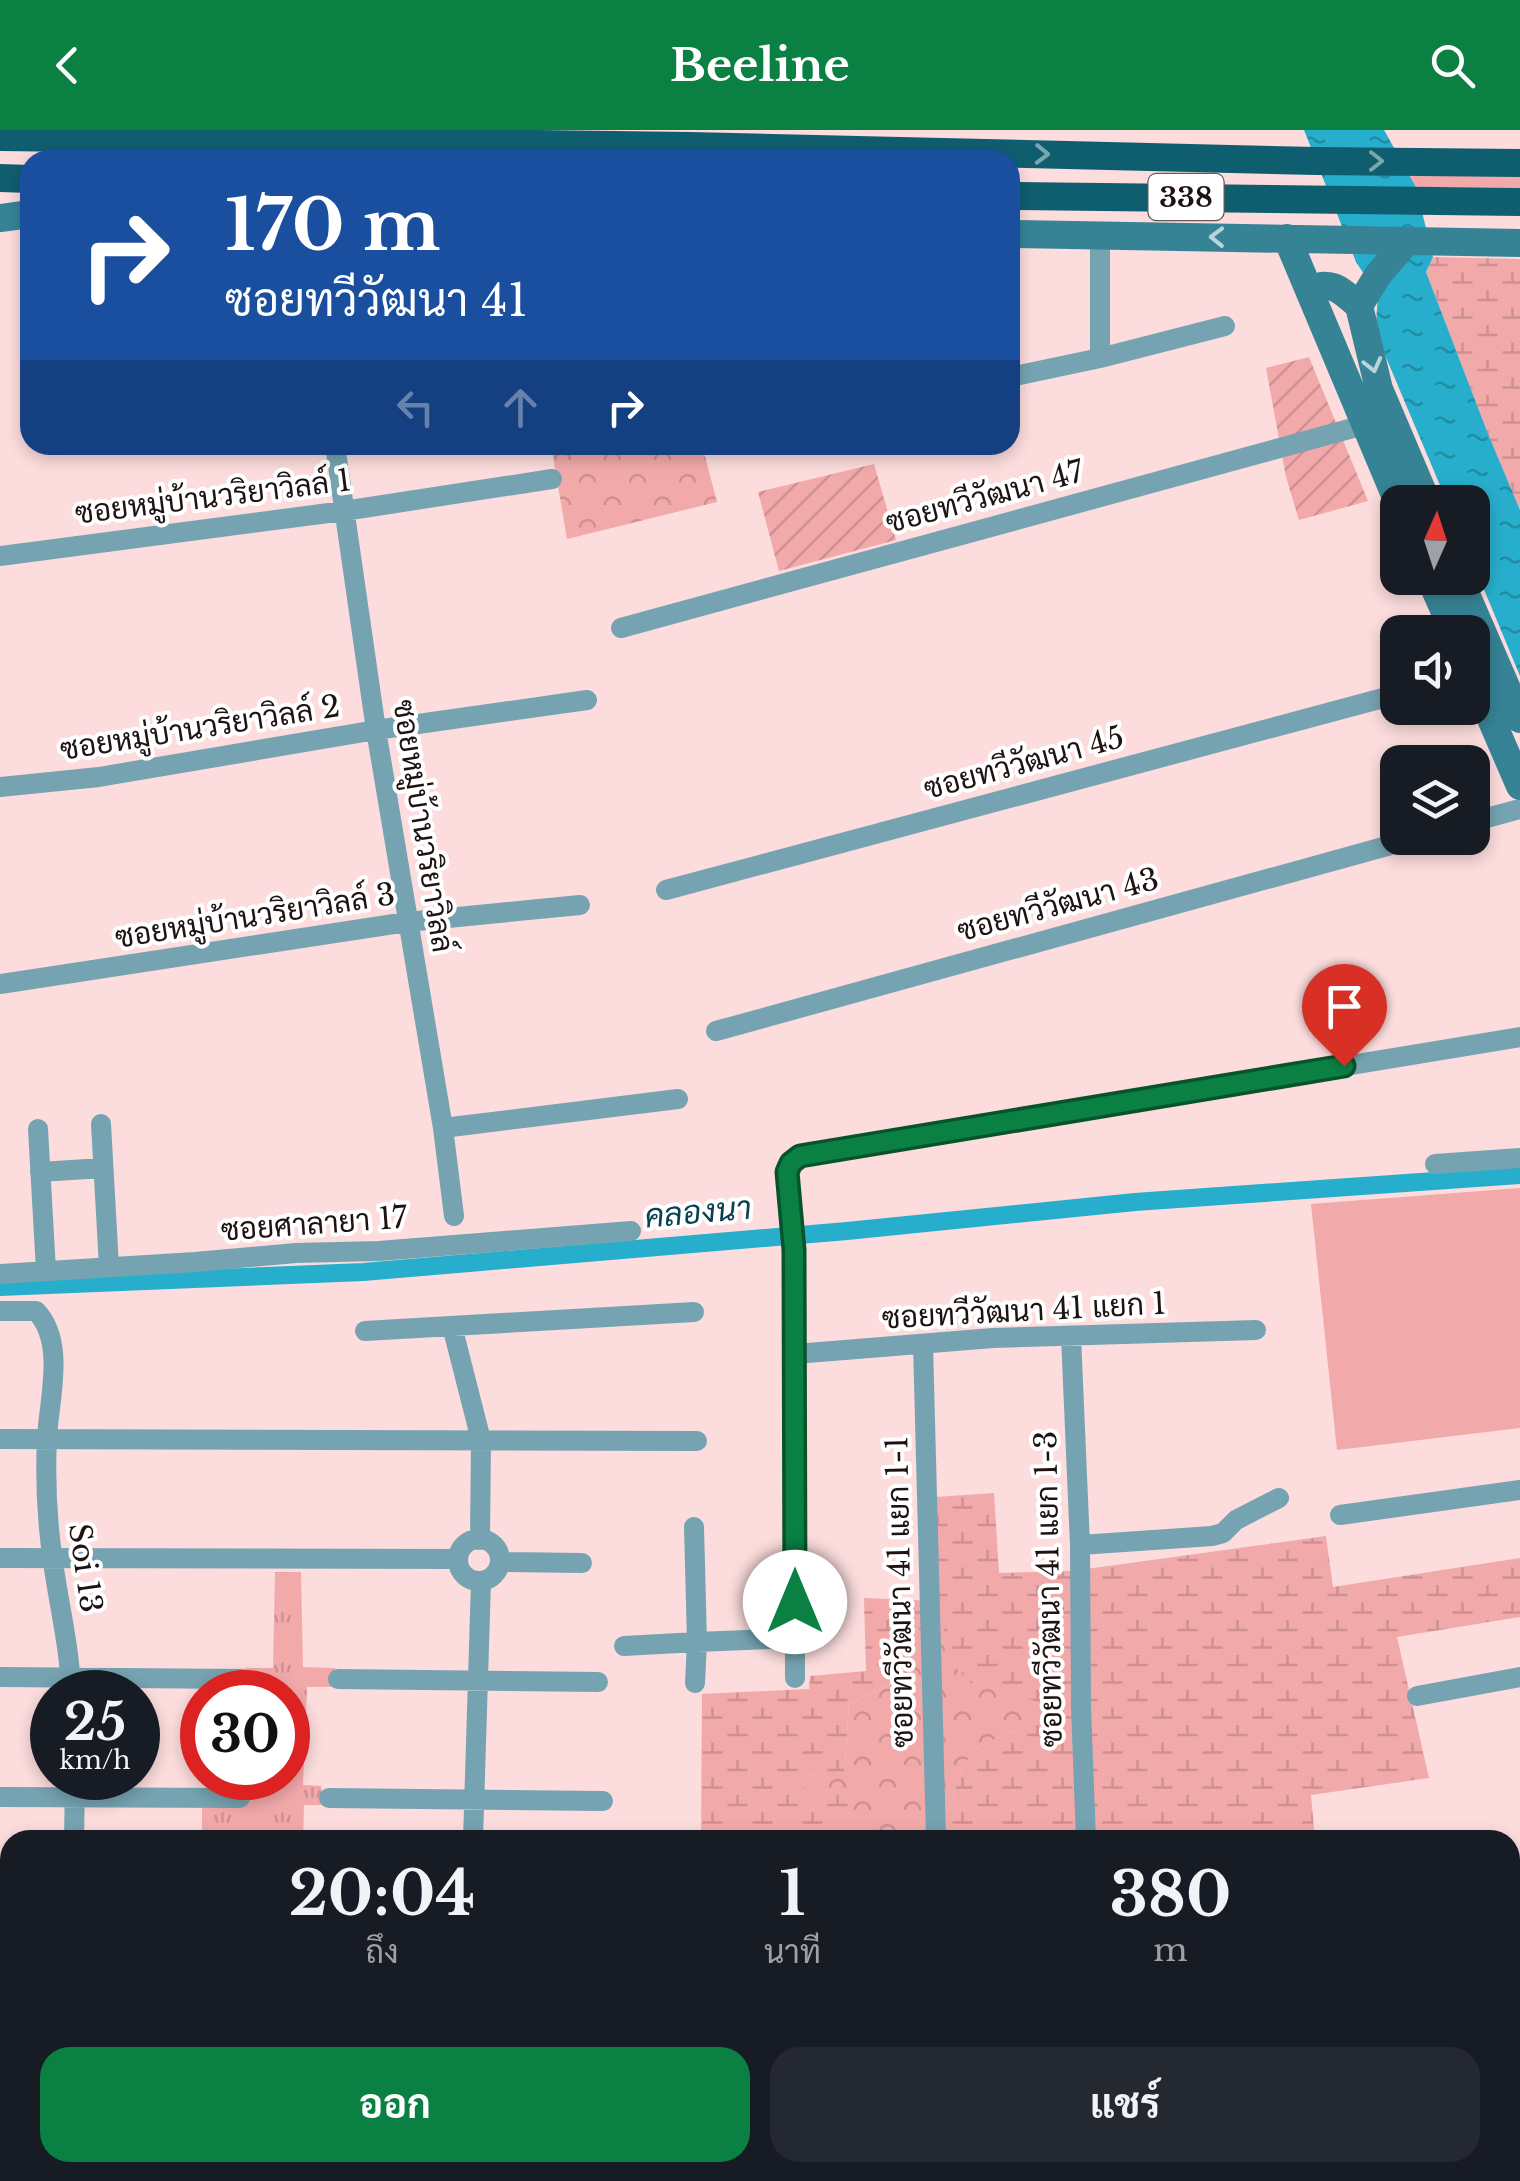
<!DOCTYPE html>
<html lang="th">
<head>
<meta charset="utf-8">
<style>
	body { margin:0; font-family:"Libre Baskerville",Sarabun,serif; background:#242831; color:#f1f3f6; height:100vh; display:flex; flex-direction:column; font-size:38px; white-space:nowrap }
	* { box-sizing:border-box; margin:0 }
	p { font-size:32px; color:#9ea1a6 }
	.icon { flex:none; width:55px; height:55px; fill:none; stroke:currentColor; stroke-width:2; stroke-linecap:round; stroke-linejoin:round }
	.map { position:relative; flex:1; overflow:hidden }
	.drawer { position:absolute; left:0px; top:1700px; width:1520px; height:352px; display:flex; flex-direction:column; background:#171b24; border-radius:30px 30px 0 0; box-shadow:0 5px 15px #0003 }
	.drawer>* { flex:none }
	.hud { position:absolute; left:20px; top:20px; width:1000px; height:305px; border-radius:30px; box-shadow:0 5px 15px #0003; background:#1a4fa0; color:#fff; overflow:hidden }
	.needle { width:65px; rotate:3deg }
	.fabs { position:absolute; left:1380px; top:355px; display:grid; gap:20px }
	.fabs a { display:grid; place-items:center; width:110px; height:110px; border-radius:20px; background:#171b24; box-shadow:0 5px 15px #0003; font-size:50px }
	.speed { position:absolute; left:30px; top:1540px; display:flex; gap:20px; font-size:50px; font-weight:700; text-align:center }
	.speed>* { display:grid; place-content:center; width:130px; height:130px; border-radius:50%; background:#171b24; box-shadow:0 5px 15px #0003; line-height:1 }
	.speed small { font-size:25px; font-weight:400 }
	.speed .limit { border:15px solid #d22; background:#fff; color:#111 }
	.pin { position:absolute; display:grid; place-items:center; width:85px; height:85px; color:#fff; margin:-102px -42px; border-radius:50% 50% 50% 0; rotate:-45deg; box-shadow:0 0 10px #0007 }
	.pin .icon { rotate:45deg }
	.me { position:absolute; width:110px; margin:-55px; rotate:0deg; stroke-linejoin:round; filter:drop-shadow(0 0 8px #0008) }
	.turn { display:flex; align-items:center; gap:35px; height:210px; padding:0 40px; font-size:45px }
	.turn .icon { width:130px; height:130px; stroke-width:2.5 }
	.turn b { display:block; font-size:70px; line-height:85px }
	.lanes { display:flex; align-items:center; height:95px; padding:0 40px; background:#0003; justify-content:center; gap:50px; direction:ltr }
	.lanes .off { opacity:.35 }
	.eta { display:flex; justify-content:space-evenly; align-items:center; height:170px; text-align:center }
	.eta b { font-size:60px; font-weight:700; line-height:70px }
	.primary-button { display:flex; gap:20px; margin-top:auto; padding:20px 40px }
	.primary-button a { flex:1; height:115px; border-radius:30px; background:#0b8043; color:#fff; font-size:40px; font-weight:700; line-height:115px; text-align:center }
	.primary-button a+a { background:#242831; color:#f1f3f6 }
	header { display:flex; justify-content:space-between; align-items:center; height:130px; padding:0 40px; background:#0b8043; color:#fff; font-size:45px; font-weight:700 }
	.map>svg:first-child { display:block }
</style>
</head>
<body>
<header><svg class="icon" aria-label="back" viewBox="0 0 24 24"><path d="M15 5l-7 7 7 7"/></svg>Beeline<svg class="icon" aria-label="search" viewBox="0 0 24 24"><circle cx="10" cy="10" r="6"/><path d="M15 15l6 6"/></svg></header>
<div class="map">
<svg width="1520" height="2051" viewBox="0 0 1520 2051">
	<defs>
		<pattern id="forest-crowns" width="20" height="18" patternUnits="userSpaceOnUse" patternTransform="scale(2.5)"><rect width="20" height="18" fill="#f2a9aa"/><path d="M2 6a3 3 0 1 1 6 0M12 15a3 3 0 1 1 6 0" fill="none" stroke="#cf9091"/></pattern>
		<pattern id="wetland-marsh" width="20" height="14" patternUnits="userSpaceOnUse" patternTransform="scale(2.5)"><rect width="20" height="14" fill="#f2a9aa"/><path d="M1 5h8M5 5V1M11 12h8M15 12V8" fill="none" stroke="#cf9091"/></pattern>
		<pattern id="park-tufts" width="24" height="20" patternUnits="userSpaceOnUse" patternTransform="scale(2.5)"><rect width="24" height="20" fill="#f2a9aa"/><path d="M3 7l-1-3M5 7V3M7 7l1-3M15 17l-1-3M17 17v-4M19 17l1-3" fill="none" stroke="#cf9091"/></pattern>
		<pattern id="garden-furrows" width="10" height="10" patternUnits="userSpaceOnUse" patternTransform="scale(2.5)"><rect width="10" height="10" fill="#f2a9aa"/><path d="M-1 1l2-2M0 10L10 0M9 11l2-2" fill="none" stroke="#cf9091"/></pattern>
		<pattern id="water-ripples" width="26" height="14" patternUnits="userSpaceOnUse" patternTransform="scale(2.5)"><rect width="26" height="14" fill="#28aecd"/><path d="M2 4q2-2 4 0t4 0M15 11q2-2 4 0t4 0" fill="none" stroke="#228ca5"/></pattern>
	</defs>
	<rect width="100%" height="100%" fill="#fcdcdc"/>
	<!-- grass -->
	<path fill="#f2a9aa" d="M1407,40L1520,42V58L1416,57Z
		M1520,1058V1298L1337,1320L1311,1074Z
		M1520,1899V2051H1364L1219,2043L1510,2042V1900Z"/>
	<!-- forest -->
	<path fill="url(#forest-crowns)" d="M551,315H702L717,372L567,409Z
		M944,1480L1036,1570L1027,1595L978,1617L962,1637L949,1678L919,1709L954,1710H918L850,1700L803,1664L804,1645L844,1646L849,1574L895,1551L913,1502Z
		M488,2042H748L754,2050L469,2051Z"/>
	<!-- wetland -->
	<path fill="url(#wetland-marsh)" fill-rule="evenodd" d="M1433,127L1520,129V380L1488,305L1426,142Z
		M994,1363L999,1443L1072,1441L1326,1406L1333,1457L1520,1428V1487L1397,1507L1429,1648L1311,1665L1315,1710H701L702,1564L809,1559L810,1546L866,1541L864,1468L937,1471L936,1367ZM943,1481L945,1527L971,1553L1035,1571L1027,1595L978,1617L962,1637L949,1678L918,1709L851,1700V1666L803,1663L805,1645L844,1647L849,1574L895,1551L913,1502Z
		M342,2043V2042L488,2043L469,2051H342Z
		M1219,2043L1364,2051H754L748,2043Z"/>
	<!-- park -->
	<path fill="url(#park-tufts)" d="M275,1442H301L303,1537L335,1538L334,1557H307L303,1655L321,1656L324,1675H304L303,1710H202V1678L242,1659H261V1648H288V1562H264V1555L246,1554L245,1538H273Z"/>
	<!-- garden -->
	<path fill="url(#garden-furrows)" d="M1309,227L1368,371L1299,390L1286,347L1266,238Z
		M874,334L896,410L779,441L758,362Z"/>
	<!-- water -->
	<path fill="url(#water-ripples)" d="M1304,0H1384L1416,57L1433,127L1426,142L1488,304L1520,380V546L1473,433L1472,372H1447L1385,225L1376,193L1378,165L1356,132Z"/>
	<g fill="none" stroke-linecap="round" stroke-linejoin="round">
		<!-- canal -->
		<path stroke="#28aecd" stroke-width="18" d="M0,1157L363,1142L847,1101L1135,1072L1520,1045"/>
		<!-- minor -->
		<path stroke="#76a3b1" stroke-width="20" d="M1100,105V228
			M1010,247L1100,228L1225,196
			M335,315L376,600L443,998L454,1086
			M0,426L344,381L552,349
			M621,498L1364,295
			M0,657L99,647L376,600L587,570
			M1472,692L1520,679
			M666,760L1398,564
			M0,854L407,792L580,775
			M716,901L1416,708
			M101,994L109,1137
			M443,998L678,969
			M38,999L46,1141
			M1435,1034L1520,1028
			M40,1042L103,1038
			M0,1144L195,1132L296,1123L379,1121L631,1101
			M0,1181H36C66,1212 49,1269 47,1308C45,1349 47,1391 53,1432C59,1475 70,1519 71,1562
			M452,1196L481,1310L480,1410
			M365,1201L694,1182
			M1071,1206L1080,1415L1081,1577L1086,1710
			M923,1214L936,1708
			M795,1224L993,1208L1256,1200
			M0,1309L697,1311
			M1340,1385L1520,1360
			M694,1397L697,1512L795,1508
			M458 1430a21 21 0 1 1 42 0a21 21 0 1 1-42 0Z
			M1080,1415L1212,1406L1223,1403L1236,1390L1279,1368
			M0,1428L458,1429
			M500,1432L582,1433
			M624,1516L697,1512L695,1553
			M0,1547L242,1549
			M795,1548L794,1119L787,1042L791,1033L800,1026L1520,907
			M338,1549L598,1552
			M1417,1566L1520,1547
			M0,1667L240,1668
			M329,1668L603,1671
			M74,1710L75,1648
			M473,1710L481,1451
			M1510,1739L1520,1737
			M0,1807H10
			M0,1960H10
			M196,2051L198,2042"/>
		<!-- secondary -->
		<path stroke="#378396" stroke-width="28" d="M0,88L30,84
			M1010,104L1520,113
			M1287,108L1398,372
			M1406,112L1378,145L1359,176L1379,259L1427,372
			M1309,160C1332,149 1342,161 1359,176
			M1430,448L1454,502
			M1459,448L1520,589
			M1472,545L1520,656"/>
		<!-- trunk -->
		<path stroke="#0f5e6f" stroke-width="28" d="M0,7L690,16L1316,31L1520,33
			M0,48L30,49
			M1010,66L1520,72"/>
	</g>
	<!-- one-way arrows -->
	<defs><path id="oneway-chevron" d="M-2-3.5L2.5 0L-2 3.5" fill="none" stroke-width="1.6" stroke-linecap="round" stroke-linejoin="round" transform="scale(2.5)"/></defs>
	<g stroke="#7ba6b0">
		<use href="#oneway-chevron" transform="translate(1042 24) rotate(1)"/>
		<use href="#oneway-chevron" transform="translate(1376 31)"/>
	</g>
	<g stroke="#b9d4da">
		<use href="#oneway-chevron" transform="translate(1217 107) rotate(-179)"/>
		<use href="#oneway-chevron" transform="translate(1373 235) rotate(76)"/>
	</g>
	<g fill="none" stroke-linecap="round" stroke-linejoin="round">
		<defs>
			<path id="route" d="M795,1472L794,1120L787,1042L791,1033L800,1026L1344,936"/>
		</defs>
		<!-- route casing -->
		<use href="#route" stroke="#07532c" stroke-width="25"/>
		<!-- route -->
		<use href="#route" stroke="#0b8043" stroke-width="18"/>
	</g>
	<g text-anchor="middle" stroke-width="8" stroke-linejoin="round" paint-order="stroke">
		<!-- shield labels -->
		<rect fill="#fff" stroke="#625959" stroke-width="2.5" x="1148.5" y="44" width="75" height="46" rx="8"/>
		<g font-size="28" font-weight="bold" fill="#1f1212">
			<text x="1186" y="77">338</text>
		</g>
		<!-- street labels -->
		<g font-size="30" fill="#1f1212" stroke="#fff">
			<text transform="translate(213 367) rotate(-7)" y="10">ซอยหมู่บ้านวริยาวิลล์ 1</text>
			<text transform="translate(985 367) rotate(-15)" y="10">ซอยทวีวัฒนา 47</text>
			<text transform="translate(200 598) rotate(-9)" y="10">ซอยหมู่บ้านวริยาวิลล์ 2</text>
			<text transform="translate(1024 633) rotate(-15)" y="10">ซอยทวีวัฒนา 45</text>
			<text transform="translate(423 696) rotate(81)" y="10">ซอยหมู่บ้านวริยาวิลล์</text>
			<text transform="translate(1058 775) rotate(-15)" y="10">ซอยทวีวัฒนา 43</text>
			<text transform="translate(255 786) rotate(-9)" y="10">ซอยหมู่บ้านวริยาวิลล์ 3</text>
			<text transform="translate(314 1094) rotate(-4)" y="10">ซอยศาลายา 17</text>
			<text transform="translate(1024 1181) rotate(-3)" y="10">ซอยทวีวัฒนา 41 แยก 1</text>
			<text transform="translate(85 1438) rotate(82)" y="10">Soi 13</text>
			<text transform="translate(1049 1459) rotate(-91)" y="10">ซอยทวีวัฒนา 41 แยก 1-3</text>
			<text transform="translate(900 1462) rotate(-91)" y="10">ซอยทวีวัฒนา 41 แยก 1-1</text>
		</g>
		<!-- water labels -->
		<g font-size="32" font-style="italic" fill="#08414f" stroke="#fff">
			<text transform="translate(698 1082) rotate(-5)" y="11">คลองนา</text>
		</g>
	</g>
</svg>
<div class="fabs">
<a><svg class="needle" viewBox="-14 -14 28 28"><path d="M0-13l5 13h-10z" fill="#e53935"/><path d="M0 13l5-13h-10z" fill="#9ea1a6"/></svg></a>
<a><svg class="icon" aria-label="sound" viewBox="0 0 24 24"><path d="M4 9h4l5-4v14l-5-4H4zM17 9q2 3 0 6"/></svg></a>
<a><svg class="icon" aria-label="layers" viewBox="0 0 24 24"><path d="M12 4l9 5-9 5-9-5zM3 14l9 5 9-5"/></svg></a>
</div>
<div class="speed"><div>25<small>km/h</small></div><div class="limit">30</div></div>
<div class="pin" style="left:1344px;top:936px;background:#d93025"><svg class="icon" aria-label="arrive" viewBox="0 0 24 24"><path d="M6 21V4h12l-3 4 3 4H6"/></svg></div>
<svg class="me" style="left:795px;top:1472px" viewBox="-20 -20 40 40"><circle r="19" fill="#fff"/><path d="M0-13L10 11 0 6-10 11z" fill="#0b8043"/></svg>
<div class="hud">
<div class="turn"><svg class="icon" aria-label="right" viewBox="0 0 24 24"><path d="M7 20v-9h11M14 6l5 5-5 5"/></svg><div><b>170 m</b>ซอยทวีวัฒนา 41</div></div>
<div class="lanes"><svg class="icon off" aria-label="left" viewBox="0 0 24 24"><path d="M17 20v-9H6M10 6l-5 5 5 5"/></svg><svg class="icon off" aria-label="ahead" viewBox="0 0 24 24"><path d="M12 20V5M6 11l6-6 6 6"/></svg><svg class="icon" aria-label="right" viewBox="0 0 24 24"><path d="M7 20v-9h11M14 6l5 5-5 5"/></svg></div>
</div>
<section class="drawer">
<div class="eta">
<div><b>20:04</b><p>ถึง</p></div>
<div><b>1</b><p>นาที</p></div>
<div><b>380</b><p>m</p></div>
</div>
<div class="primary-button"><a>ออก</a><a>แชร์</a></div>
</section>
</div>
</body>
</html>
